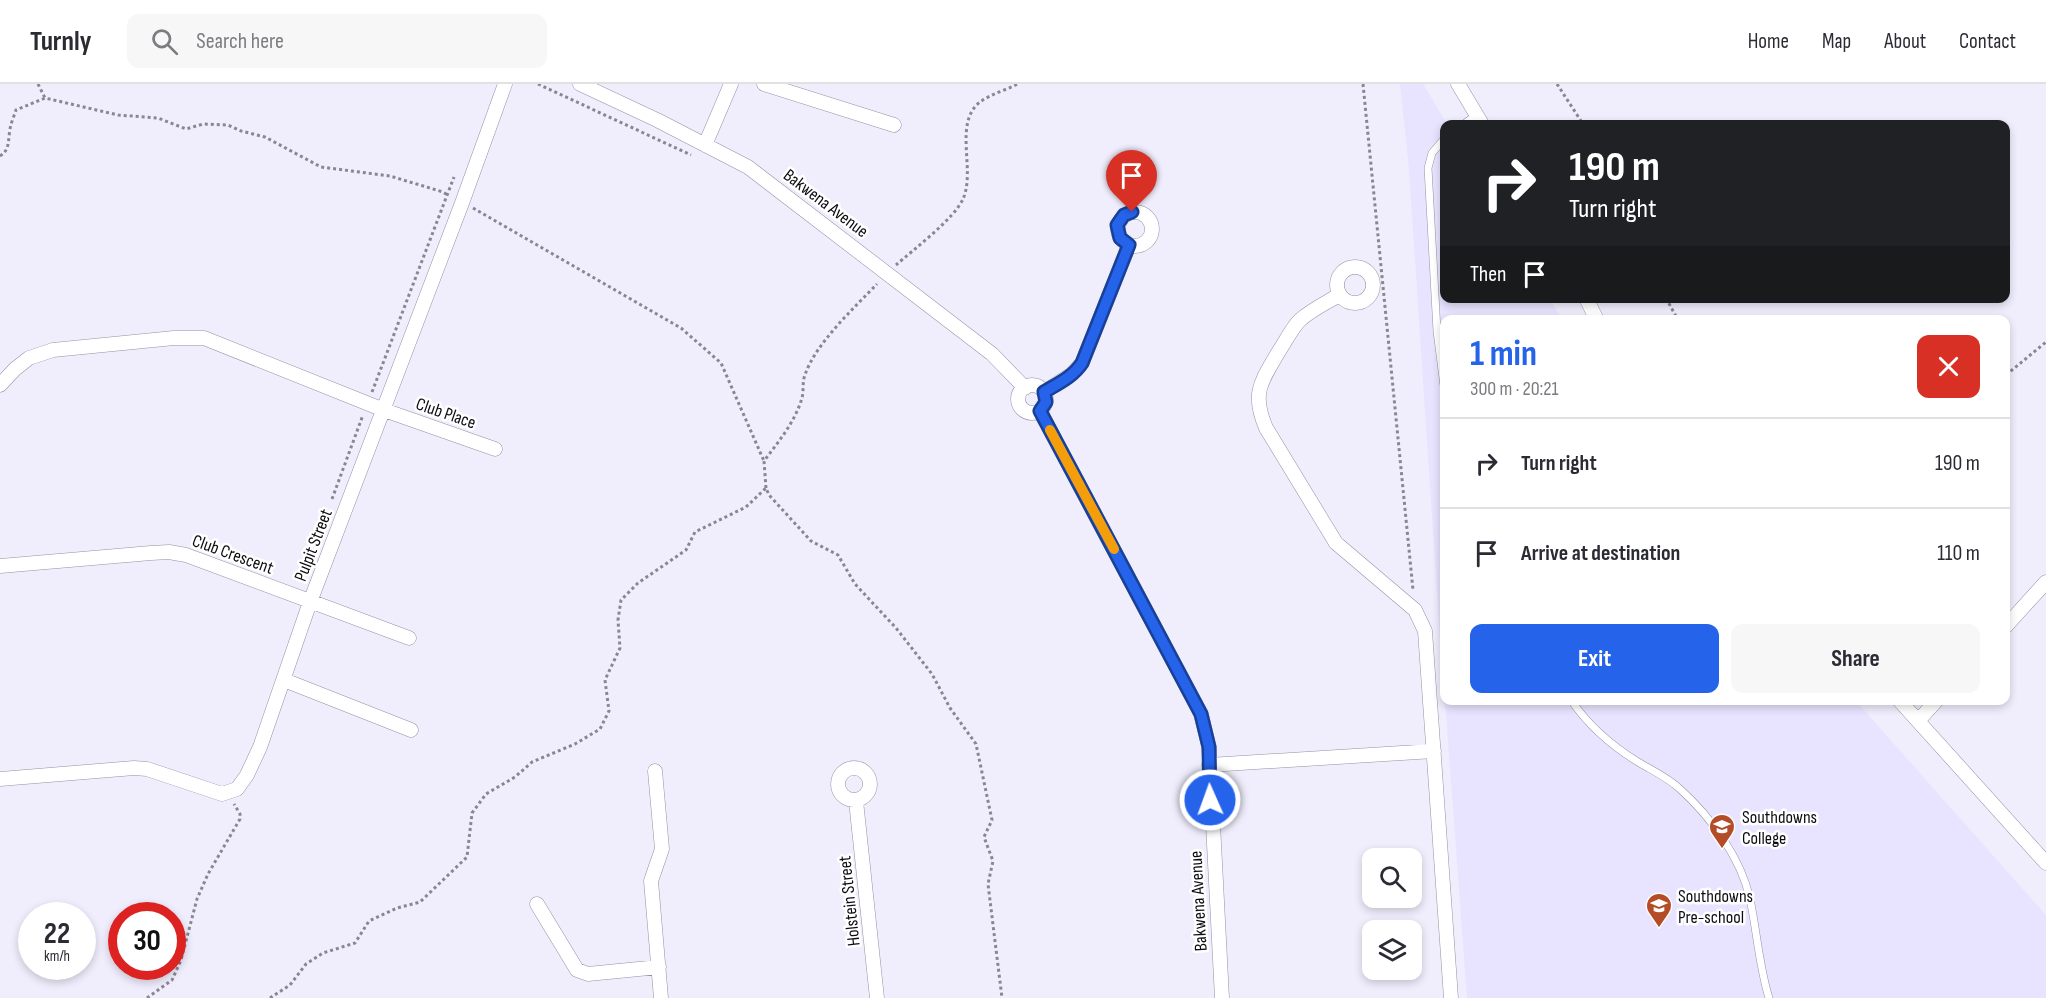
<!DOCTYPE html>
<html lang="en">
<head>
<meta charset="utf-8">
<style>
	body { margin:0; font-family:"Sofia Sans Condensed",sans-serif; background:#f7f7f7; color:#2b2b33; height:100vh; display:flex; flex-direction:column; font-size:22px; white-space:nowrap }
	* { box-sizing:border-box; margin:0 }
	p { font-size:20px; color:#7c7c81 }
	.icon { flex:none; width:33px; height:33px; fill:none; stroke:currentColor; stroke-width:2; stroke-linecap:round; stroke-linejoin:round }
	.map { position:relative; flex:1; overflow:hidden }
	.side { position:absolute; left:1440px; top:231px; width:570px; height:390px; display:flex; flex-direction:column; background:#fff; border-radius:12px; box-shadow:0 3px 9px #0003 }
	.side>* { flex:none }
	.guide { position:absolute; left:1440px; top:36px; width:570px; height:183px; border-radius:12px; box-shadow:0 3px 9px #0003; background:#202124; color:#fff; overflow:hidden }
	.tools { position:absolute; left:1362px; top:764px; display:grid; gap:12px }
	.tools a { display:grid; place-items:center; width:60px; height:60px; border-radius:12px; background:#fff; box-shadow:0 3px 9px #0003; font-size:30px }
	.speed { position:absolute; left:18px; top:818px; display:flex; gap:12px; font-size:30px; font-weight:700; text-align:center }
	.speed>* { display:grid; place-content:center; width:78px; height:78px; border-radius:50%; background:#fff; box-shadow:0 3px 9px #0003; line-height:1 }
	.speed small { font-size:15px; font-weight:400 }
	.speed .limit { border:9px solid #d22; background:#fff; color:#111 }
	.pin { position:absolute; display:grid; place-items:center; width:51px; height:51px; color:#fff; margin:-62px -26px; border-radius:50% 50% 50% 0; rotate:-45deg; box-shadow:0 0 6px #0007 }
	.pin .icon { rotate:45deg }
	.me { position:absolute; width:66px; margin:-33px; rotate:358deg; stroke-linejoin:round; filter:drop-shadow(0 0 4px #0008) }
	.turn { display:flex; align-items:center; gap:21px; height:126px; padding:0 30px; font-size:27px }
	.turn .icon { width:78px; height:78px; stroke-width:2.5 }
	.turn b { display:block; font-size:42px; line-height:51px }
	.then { display:flex; align-items:center; height:57px; padding:0 30px; background:#0003; gap:12px; font-size:22px }
	.round { display:grid; place-items:center; flex:none; width:63px; height:63px; border-radius:12px; background:#f7f7f7 }
	.overview { display:flex; align-items:center; justify-content:space-between; height:102px; padding:0 30px }
	h1 { font-size:36px; font-weight:700; line-height:45px; color:#2563eb }
	.cta { display:flex; gap:12px; margin-top:auto; padding:12px 30px }
	.cta a { flex:1; height:69px; border-radius:12px; background:#2563eb; color:#fff; font-size:24px; font-weight:700; line-height:69px; text-align:center }
	.cta a+a { background:#f7f7f7; color:#2b2b33 }
	ul { padding:0; list-style:none }
	li { display:flex; align-items:center; gap:18px; height:90px; padding:0 30px; border-top:2px solid #e1e1e2 }
	li div { flex:1 }
	li b { display:block; font-size:22px }
	li em { font-style:normal }
	header { display:flex; align-items:center; gap:36px; box-sizing:border-box; height:84px; padding:0 30px; background:#fff; border-bottom:2px solid #e1e1e2 }
	header strong { font-size:28px }
	nav { display:flex; gap:33px; margin-inline-start:auto; font-size:21px }
	.search { width:420px; height:54px; background:#f7f7f7; display:flex; align-items:center; gap:15px; box-sizing:border-box; padding:0 21px; border-radius:12px; color:#7c7c81; font-size:22px }
	.map>svg:first-child { display:block }
</style>
</head>
<body>
<header>
<strong>Turnly</strong>
<div class="search"><svg class="icon" aria-label="search" viewBox="0 0 24 24"><circle cx="10" cy="10" r="6"/><path d="M15 15l6 6"/></svg>Search here</div>
<nav><a>Home</a><a>Map</a><a>About</a><a>Contact</a></nav>
</header>
<div class="map">
<svg width="2046" height="914" viewBox="0 0 2046 914">
	<rect width="100%" height="100%" fill="#f0eefd"/>
	<!-- built -->
	<path fill="#e8e4ff" d="M1400,0H1423L1447,40H1444V214L1550,215L1562,235L1444,236V616L1409,86Z
		M1445,617H1856L2046,831V914H1467Z"/>
	<g fill="none" stroke-linecap="round" stroke-linejoin="round">
		<defs>
			<path id="lane" d="M1464,40L1476,31
				M1444,55L1432,69L1428,84L1437,247L1444,302
				M1571,616C1588,641 1612,662 1638,678C1653,687 1667,693 1680,705C1711,733 1741,774 1750,815C1757,848 1759,882 1769,914"/>
			<path id="street" d="M580,0L657,36L748,83L992,270L1025,304
				M764,0L894,41
				M1458,0L1482,40
				M705,61L731,0
				M1118 145a17 17 0 1 1 34 0a17 17 0 1 1-34 0Z
				M1337 201a18 18 0 1 1 36 0a18 18 0 1 1-36 0Z
				M1339,211C1326,219 1311,226 1300,236C1291,245 1286,257 1279,267C1261,298 1251,309 1266,344L1336,459L1415,526L1425,547L1451,914
				M1586,214L1597,236
				M0,301L15,285L29,274L53,266L174,254H204L384,326L495,365
				M1018 315a14 14 0 1 1 28 0a14 14 0 1 1-28 0Z
				M1044,308L1072,290L1082,279L1129,161
				M1040,327L1201,630L1209,663L1222,914
				M0,482L151,469L169,468L186,471L409,554
				M2006,542L2046,498
				M284,596L411,646
				M1899,616L2046,779
				M1918,637L1937,616
				M1209,681L1434,667
				M838 700a16 16 0 1 1 32 0a16 16 0 1 1-32 0Z
				M655,687L662,765L651,797L661,914
				M0,695L134,684L147,685L222,710L237,705L247,691L260,663L310,518L462,119L505,0
				M856,717L877,914
				M537,820L577,886L588,890L659,883"/>
		</defs>
		<!-- lane casing -->
		<use href="#lane" stroke="#9491a3" stroke-width="8"/>
		<!-- street casing -->
		<use href="#street" stroke="#9491a3" stroke-width="15"/>
		<!-- path -->
		<path stroke="#888791" stroke-width="3" stroke-dasharray="3 3" stroke-linecap="butt" d="M38,0L45,14
			M538,0L691,71
			M1363,0L1413,506
			M1557,0L1583,40
			M0,72C10,66 8,56 10,45C11,39 14,32 16,26L45,14L118,31L158,34L186,45L203,40L228,41L241,47L265,53L321,83L390,92L443,108L449,112
			M473,124L681,244L721,279L764,377
			M896,181C913,166 954,135 963,115C976,86 953,39 980,18C991,10 1006,6 1018,0
			M1666,214L1678,236
			M2006,291L2046,258
			M372,308L454,93
			M766,404L764,377C779,357 795,338 802,314C804,306 802,298 805,291C815,260 855,223 877,200
			M332,415L363,331
			M147,914L172,896L181,876L197,815L208,790L240,735V730L234,720
			M270,914L290,901L306,880L323,869L355,859L369,837L397,824L420,818L467,773L472,729L486,710L515,693L532,678L575,660L600,645L609,627L605,596L620,564L618,536L621,516L638,499L686,466L695,448L746,423L766,404L769,411L811,457L838,471L855,500L896,544L932,590L950,624L976,660L992,736L984,753L993,777L988,800L1002,914"/>
		<!-- lane -->
		<use href="#lane" stroke="#fff" stroke-width="7"/>
		<!-- street -->
		<use href="#street" stroke="#fff" stroke-width="14"/>
	</g>
	<g fill="none" stroke-linecap="round" stroke-linejoin="round">
		<defs>
			<path id="route" d="M1132,128L1124,131L1117,141L1120,154L1129,161L1082,279C1073,293 1057,300 1044,308L1046,318L1040,327L1201,630L1209,663L1210,716"/>
		</defs>
		<!-- route casing -->
		<use href="#route" stroke="#184099" stroke-width="15"/>
		<!-- route -->
		<use href="#route" stroke="#2563eb" stroke-width="10"/>
		<!-- slow -->
		<path stroke="#f59e0b" stroke-width="10" d="M1050,346L1114,465"/>
	</g>
	<!-- icons -->
	<defs>
		<symbol id="school-pin" viewBox="-11 -11 22 30"><path d="M0 17L-7.5 6A9.5 9.5 0 1 1 7.5 6Z" fill="#b44d27" stroke="#fff"/><path d="M0-5L7-2L0 1L-7-2ZM-4 1L0 2.5L4 1V4Q0 6-4 4Z" fill="#fff"/></symbol>
	</defs>
	<g fill-rule="evenodd">
		<use href="#school-pin" x="1707" y="728" width="30" height="40"/>
		<use href="#school-pin" x="1644" y="807" width="30" height="40"/>
	</g>
	<g text-anchor="middle" stroke-width="5" stroke-linejoin="round" paint-order="stroke">
		<!-- street labels -->
		<g font-size="18" fill="#0c0b11" stroke="#fff">
			<text transform="translate(826 119) rotate(37)" y="6">Bakwena Avenue</text>
			<text transform="translate(446 329) rotate(19)" y="6">Club Place</text>
			<text transform="translate(313 461) rotate(-69)" y="6">Pulpit Street</text>
			<text transform="translate(233 470) rotate(20)" y="6">Club Crescent</text>
			<text transform="translate(849 817) rotate(-96)" y="6">Holstein Street</text>
			<text transform="translate(1198 817) rotate(-93)" y="6">Bakwena Avenue</text>
		</g>
		<!-- poi labels -->
		<g font-size="18" fill="#0c0b11" stroke="#fff" text-anchor="start">
			<text x="1742" y="739">Southdowns<tspan x="1742" dy="21">College</tspan></text>
			<text x="1678" y="818">Southdowns<tspan x="1678" dy="21">Pre-school</tspan></text>
		</g>
	</g>
</svg>
<div class="tools">
<a><svg class="icon" aria-label="search" viewBox="0 0 24 24"><circle cx="10" cy="10" r="6"/><path d="M15 15l6 6"/></svg></a>
<a><svg class="icon" aria-label="layers" viewBox="0 0 24 24"><path d="M12 4l9 5-9 5-9-5zM3 14l9 5 9-5"/></svg></a>
</div>
<div class="speed"><div>22<small>km/h</small></div><div class="limit">30</div></div>
<div class="pin" style="left:1132px;top:128px;background:#d93025"><svg class="icon" aria-label="arrive" viewBox="0 0 24 24"><path d="M6 21V4h12l-3 4 3 4H6"/></svg></div>
<svg class="me" style="left:1210px;top:716px" viewBox="-20 -20 40 40"><circle r="17" fill="#2563eb" stroke="#fff" stroke-width="3"/><path d="M0-11L8 9 0 5-8 9z" fill="#fff"/></svg>
<div class="guide">
<div class="turn"><svg class="icon" aria-label="right" viewBox="0 0 24 24"><path d="M7 20v-9h11M14 6l5 5-5 5"/></svg><div><b>190 m</b>Turn right</div></div>
<div class="then">Then<svg class="icon" aria-label="arrive" viewBox="0 0 24 24"><path d="M6 21V4h12l-3 4 3 4H6"/></svg></div>
</div>
<section class="side">
<div class="overview"><div><h1>1 min</h1><p>300 m · 20:21</p></div><a class="round" style="background:#d93025;color:#fff"><svg class="icon" aria-label="close" viewBox="0 0 24 24"><path d="M6 6l12 12M18 6L6 18"/></svg></a></div>
<ul>
<li><svg class="icon" aria-label="right" viewBox="0 0 24 24"><path d="M7 20v-9h11M14 6l5 5-5 5"/></svg><div><b>Turn right</b></div><em>190 m</em></li>
<li><svg class="icon" aria-label="arrive" viewBox="0 0 24 24"><path d="M6 21V4h12l-3 4 3 4H6"/></svg><div><b>Arrive at destination</b></div><em>110 m</em></li>
</ul>
<div class="cta"><a>Exit</a><a>Share</a></div>
</section>
</div>
</body>
</html>
